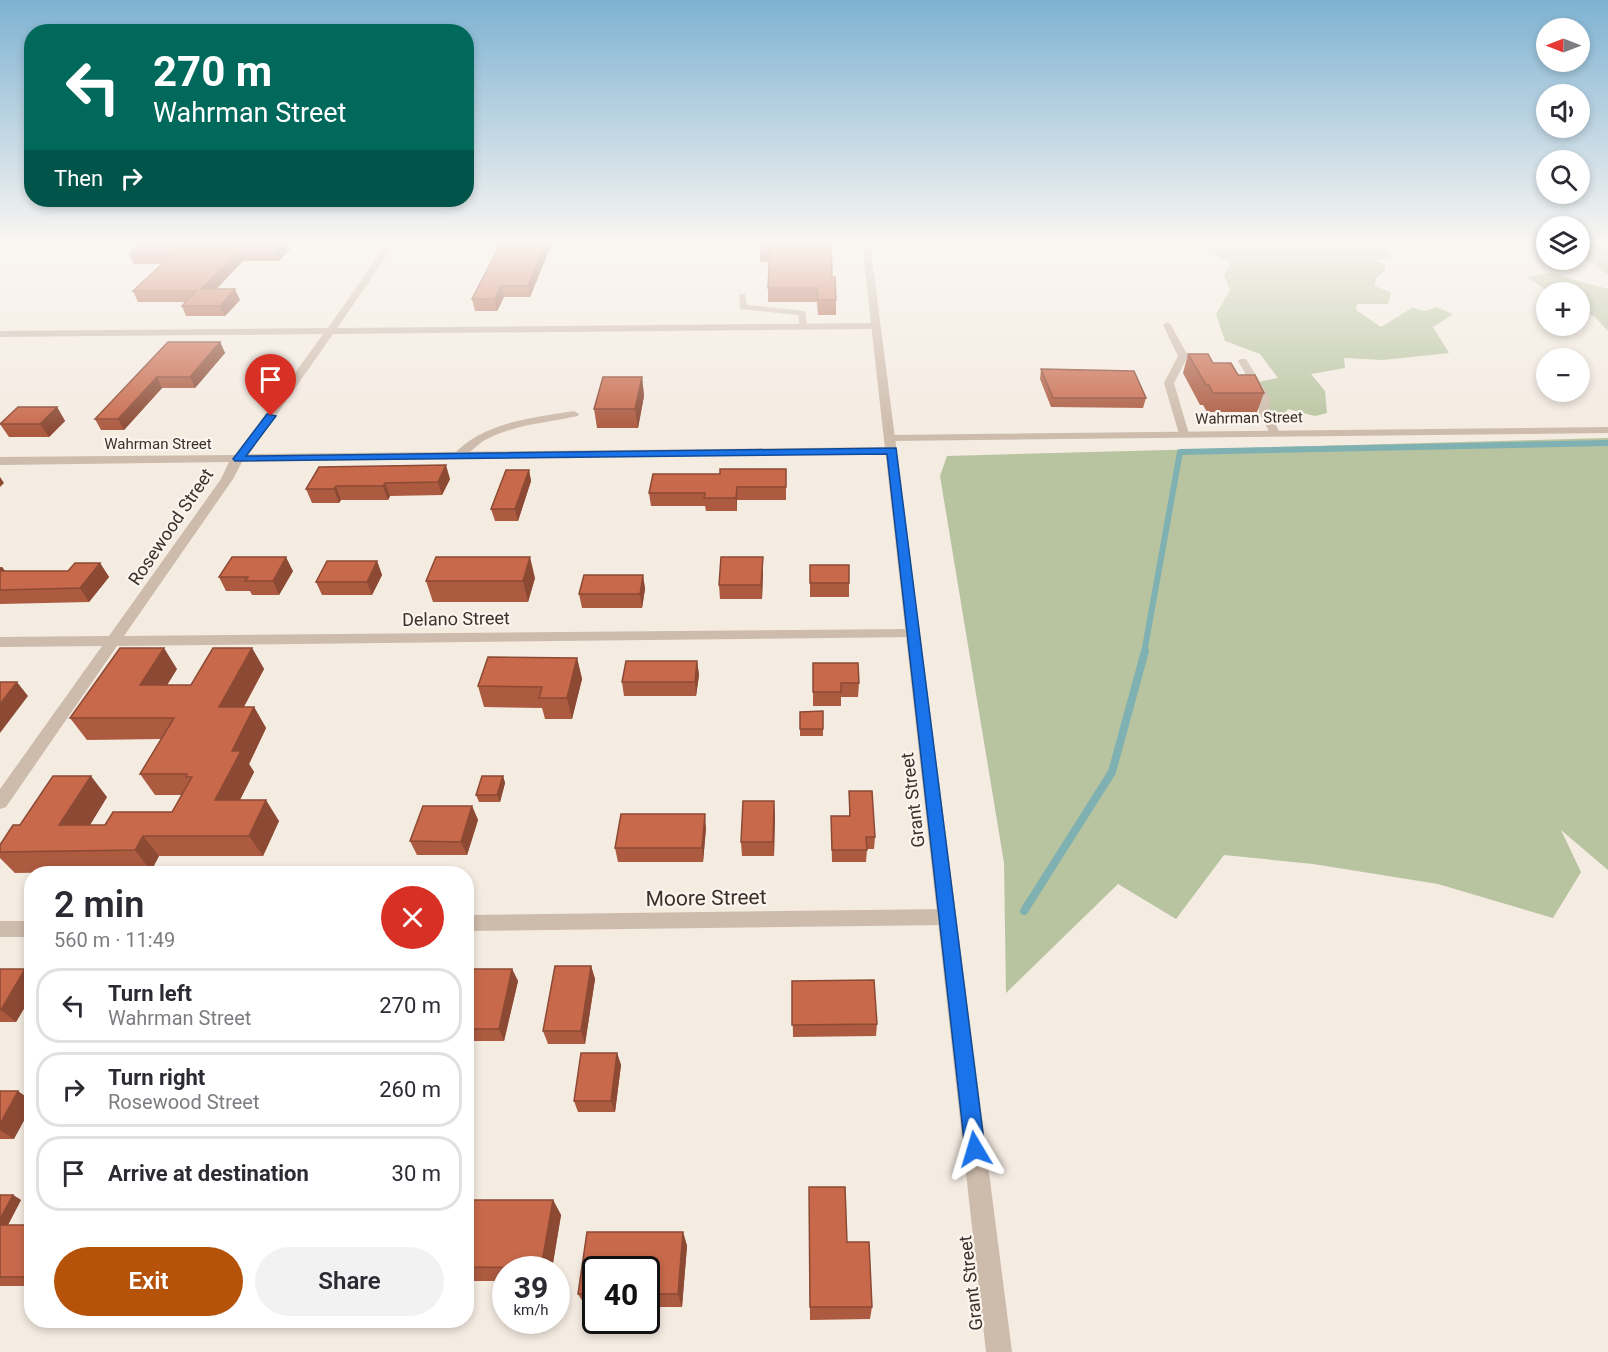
<!DOCTYPE html>
<html lang="en">
<head>
<meta charset="utf-8">
<style>
	body { margin:0; font-family:Roboto,sans-serif; background:#f2f2f3; color:#2b2b33; height:100vh; display:flex; flex-direction:column; font-size:22px; white-space:nowrap }
	* { box-sizing:border-box; margin:0 }
	p { font-size:20px; color:#7c7c81 }
	.icon { flex:none; width:33px; height:33px; fill:none; stroke:currentColor; stroke-width:2; stroke-linecap:round; stroke-linejoin:round }
	.map { position:relative; flex:1; overflow:hidden }
	.sheet { position:absolute; left:24px; top:866px; width:450px; height:462px; display:flex; flex-direction:column; background:#fff; border-radius:24px; box-shadow:0 3px 9px #0003 }
	.sheet>* { flex:none }
	.banner { position:absolute; left:24px; top:24px; width:450px; height:183px; border-radius:24px; box-shadow:0 3px 9px #0003; background:#00695c; color:#fff; overflow:hidden }
	.needle { width:39px; rotate:270deg }
	.controls { position:absolute; left:1536px; top:18px; display:grid; gap:12px }
	.controls a { display:grid; place-items:center; width:54px; height:54px; border-radius:50%; background:#fff; box-shadow:0 3px 9px #0003; font-size:30px }
	.speed { position:absolute; left:492px; top:1256px; display:flex; gap:12px; font-size:30px; font-weight:700; text-align:center }
	.speed>* { display:grid; place-content:center; width:78px; height:78px; border-radius:50%; background:#fff; box-shadow:0 3px 9px #0003; line-height:1 }
	.speed small { font-size:15px; font-weight:400 }
	.speed .limit { border:3px solid #111; border-radius:9px; background:#fff; color:#111 }
	.pin { position:absolute; display:grid; place-items:center; width:51px; height:51px; color:#fff; margin:-62px -26px; border-radius:50% 50% 50% 0; rotate:-45deg; box-shadow:0 0 6px #0007 }
	.pin .icon { rotate:45deg }
	.me { position:absolute; width:66px; margin:-33px; rotate:353deg; stroke-linejoin:round; filter:drop-shadow(0 0 4px #0008) }
	.turn { display:flex; align-items:center; gap:21px; height:126px; padding:0 30px; font-size:27px }
	.turn .icon { width:78px; height:78px; stroke-width:2.5 }
	.turn b { display:block; font-size:42px; line-height:51px }
	.then { display:flex; align-items:center; height:57px; padding:0 30px; background:#0003; gap:12px; font-size:22px }
	.round { display:grid; place-items:center; flex:none; width:63px; height:63px; border-radius:32px; background:#f2f2f3 }
	.head { display:flex; align-items:center; justify-content:space-between; height:102px; padding:0 30px }
	h1 { font-size:36px; font-weight:600; line-height:45px }
	.cta { display:flex; gap:12px; margin-top:auto; padding:12px 30px }
	.cta a { flex:1; height:69px; border-radius:36px; background:#b45309; color:#fff; font-size:24px; font-weight:600; line-height:69px; text-align:center }
	.cta a+a { background:#f2f2f3; color:#2b2b33 }
	ul { padding:0; list-style:none }
	li { display:flex; align-items:center; gap:18px; height:75px; margin:0 12px 9px; padding:0 18px; border:3px solid #e1e1e2; border-radius:24px }
	li div { flex:1 }
	li b { display:block; font-size:22px }
	li em { font-style:normal }
	.map>svg:first-child { display:block }
</style>
</head>
<body>
<div class="map">
<svg width="1608" height="1352" viewBox="0 0 1608 1352">
	<rect width="100%" height="100%" fill="#f4ebe1"/>
	<!-- green -->
	<path fill="#b8c4a0" d="M1199,243H1371V248L1389,252L1391,259L1375,260L1385,265V271L1377,277L1374,286L1391,292L1388,304H1357L1356,310L1381,327L1412,308L1426,311L1436,307L1453,314L1433,327L1449,353L1383,360L1344,358L1345,368L1311,374L1325,391L1327,413L1315,416L1288,409L1278,422L1263,420L1248,384L1278,378L1260,354L1225,341L1216,314L1230,290L1224,275L1231,261L1221,258Z
		M1580,243H1608V275L1580,255Z
		M1550,273L1608,289V331L1594,316L1580,312V292H1550L1526,277Z
		M1608,438V870L1561,830L1581,872L1553,918L1438,884L1313,864L1224,855L1176,919L1118,884L1006,993L1004,863L940,476L947,456Z"/>
	<g fill="none" stroke-linecap="round" stroke-linejoin="round">
		<!-- stream-far1 -->
		<path stroke="#7fb0b2" stroke-width="6" d="M1144,653L1180,452L1608,443"/>
		<!-- stream -->
		<path stroke="#7fb0b2" stroke-width="8" d="M1024,911L1112,772L1145,651"/>
		<!-- service -->
		<path fill="#cdbbac" fill-rule="evenodd" d="M739,294H745L747,305L805,311L807,327L800,329L798,315L740,309Z
			M1167,322L1171,325L1188,356L1174,383L1189,434L1184,437L1179,434L1164,383L1178,356L1163,325Z
			M1240,359H1246L1270,398L1269,412L1280,433L1279,435H1271L1259,412L1260,398L1238,361Z
			M574,411L579,414L578,416C547,423 516,424 487,439C476,444 465,461 452,459L451,457C482,422 531,418 574,411Z"/>
		<!-- minor -->
		<path fill="#cdbbac" fill-rule="evenodd" d="M0,243H162L163,245L159,248L0,249Z
			M263,243H340L336,246L267,247Z
			M387,243H396L337,328L876,323L881,326L876,329L333,334L249,454L892,447L898,450L892,453L242,462L233,479L124,636L913,629L920,634L918,637L117,646L6,807L0,809V789L102,646L0,647V637L109,636L221,479L229,462L0,465V457L236,455L323,334L0,337V331L328,328Z
			M1608,427V433L891,441L885,438L891,435Z
			M947,909L954,911L956,917L954,923L947,925L466,931V915Z
			M0,921H32V937H0Z"/>
		<!-- tertiary -->
		<path fill="#cdbbac" fill-rule="evenodd" d="M862,243H870L1012,1352H986Z"/>
	</g>
	<!-- wall -->
	<path fill="#ac5a40" d="M141,243H288L290,249L279,261H243L216,289L240,300L225,316H186L182,306L186,302H138L133,291L162,264H134L129,254Z
		M501,243H552L530,297H504L497,311H475L472,299Z
		M831,243L832,277L836,300V315H818L817,302H768V288L770,262H760V247Z
		M168,342H220L225,353L195,388H162L124,430H101L95,419Z
		M1188,354L1213,363L1238,375L1264,393L1257,412H1207L1203,405H1200L1183,373Z
		M1041,369L1146,398L1143,408L1051,407L1040,379Z
		M642,377L644,396L638,428H597L594,409Z
		M57,407L65,421L49,437H9L0,424Z
		M319,467L450,479L442,495L390,496L388,500H341L339,503H312L306,489Z
		M786,469V500H737V511H706L705,506H651L649,493L720,474Z
		M529,470L531,481L518,521H495L491,509Z
		M377,561L382,575L372,595H322L316,582Z
		M100,563L109,577L89,602L0,604V567H2L5,571H68Z
		M810,565L849,583V597H810Z
		M293,571L279,595H252L250,591H226L219,577Z
		M763,571L762,599H720L719,585Z
		M643,575L645,589L642,608H582L579,594Z
		M535,578L528,602H433L426,581Z
		M252,648L264,669L244,707H254L266,728L249,764L254,772L240,800L279,821L263,856H159L151,871L15,873L0,858V845L20,825L107,797L90,825H105L172,812L181,795H155L140,774L161,739L87,740L70,718L177,669L167,685H191Z
		M577,658L582,679L572,719H545L542,708L484,707L478,686Z
		M697,661L699,675L696,696H624L622,682Z
		M813,663L859,683L858,697H841V706H813Z
		M823,711V736H800V712Z
		M503,776L505,783L500,802H479L476,795Z
		M849,791L875,837L874,849H867L866,862H832L831,816H849Z
		M472,806L478,820L467,855H417L410,841Z
		M775,814L774,856H742L741,842Z
		M706,828L703,862H618L615,848Z
		M591,966L595,979L585,1044H548L543,1031Z
		M0,969H25L32,975V995L16,1022H0Z
		M466,969H512L518,981L504,1041H466Z
		M792,981L877,1024L876,1036L793,1037Z
		M617,1053L621,1065L615,1112H578L574,1101Z
		M0,1091L14,1139H0Z
		M0,1195H13L21,1200L8,1225H32V1286H0Z
		M466,1200H553L561,1215L552,1269H506V1281H466Z
		M809,1203L847,1242L872,1307L870,1319L810,1320Z
		M587,1232H683L687,1246L682,1307H646V1269H596V1307H586L578,1294Z"/>
	<!-- shaded-wall -->
	<path fill="#8c4a34" d="M282,243H288L290,249L279,261L275,251Z
		M546,243H552L530,297L528,286Z
		M239,251L243,261L206,300L201,289Z
		M501,286L504,297L497,311L495,299Z
		M235,289L240,300L225,316L220,306Z
		M220,342L225,353L195,388L190,377Z
		M157,377L162,388L124,430L118,419Z
		M642,377L644,396L638,428L635,409Z
		M57,407L65,421L49,437L40,424Z
		M446,465L450,479L442,495L438,482Z
		M529,470L531,481L518,521L515,509Z
		M0,477L4,483L0,487Z
		M385,483L390,496L388,500L383,486Z
		M336,486L341,500L339,503L334,489Z
		M737,487V511L736,498Z
		M286,557L293,571L279,595L273,581Z
		M530,557L535,578L528,602L523,581Z
		M763,557V571L762,599L761,585Z
		M377,561L382,575L372,595L367,582Z
		M100,563L109,577L89,602L80,588Z
		M2,567L12,580L0,575V568Z
		M643,575L645,589L642,608L640,594Z
		M164,648L177,669L154,706L140,685Z
		M252,648L264,669L232,728L219,707Z
		M577,658L582,679L572,719L567,698Z
		M697,661L699,675L696,696L695,682Z
		M17,682L28,696L0,733V704Z
		M254,707L266,728L249,764L254,772L229,821L215,800L232,751Z
		M91,776L107,797L77,846L59,825Z
		M503,776L505,783L500,802L497,795Z
		M266,800L279,821L263,856L249,836Z
		M774,801L775,814L774,856L773,842Z
		M472,806L478,820L467,855L461,842Z
		M705,814L706,828L703,862L702,848Z
		M143,836L159,856L151,871L135,850Z
		M591,966L595,979L585,1044L581,1031Z
		M25,969L32,975V995L16,1022L1,1010Z
		M512,969L518,981L504,1041L499,1029Z
		M617,1053L621,1065L615,1112L611,1101Z
		M18,1091L32,1101V1106L14,1139L0,1130V1124Z
		M13,1195L21,1200L2,1236L0,1235V1219Z
		M553,1200L561,1215L552,1269H542L541,1268Z
		M683,1232L687,1246L682,1307L678,1294Z"/>
	<!-- building -->
	<path fill="#c8694b" stroke="#8c4a34" stroke-width="1.5" d="M141,243H282L275,251H239L201,289H235L220,306H182L196,291H133L173,254H129Z
		M501,243H546L528,286H501L495,299H472Z
		M760,243H831L832,277H835L836,300H818L817,288H768L770,247H760Z
		M168,342H220L190,377H157L118,419H95Z
		M1188,354H1208L1213,363H1231L1238,375H1255L1264,393H1213L1209,385H1206Z
		M1041,369L1134,371L1146,398H1053Z
		M603,377H642L635,409H594Z
		M18,407H57L40,424H0Z
		M446,465L438,482L385,483L383,486H336L334,489H306L319,467Z
		M720,469H786V487H737L736,498H704L705,493H649L653,474H720Z
		M506,470H529L515,509H491Z
		M232,557H286L273,581H245L248,577H219Z
		M436,557H530L523,581H426Z
		M721,557H763L761,585H719Z
		M327,561H377L367,582H316Z
		M75,563H100L80,588L0,590V571H68Z
		M810,565H849V583H810Z
		M584,575H643L640,594H579Z
		M120,648H164L140,685H191L213,648H252L219,707H254L232,751H241L215,800H266L249,836H143L135,850L0,852V845L13,825H20L53,776H91L59,825H105L113,812H172L192,777H186L187,774H140L174,718H70Z
		M488,657L577,658L567,698H539L542,687L478,686Z
		M626,661H697L695,682H622Z
		M813,663H858L859,683H841V692H813Z
		M0,682H17L0,704Z
		M823,711V729H800V712Z
		M482,776H503L497,795H476Z
		M849,791H872L875,837H866L867,850H832L831,816H850Z
		M743,801H774L773,842H741Z
		M423,806H472L461,842L410,841Z
		M621,814H705L702,848H615Z
		M555,966H591L581,1031H543Z
		M0,969H25L1,1010H0Z
		M466,969H512L499,1029H466Z
		M874,980L877,1024L792,1025V981Z
		M581,1053H617L611,1101H574Z
		M0,1091H18L0,1124Z
		M809,1187H845L847,1242H869L872,1307H810Z
		M0,1195H13L0,1219Z
		M466,1200H553L541,1268L466,1267Z
		M0,1225H32V1277H0Z
		M587,1232H683L678,1294H646V1269H596V1294H578Z"/>
	<!-- sky -->
	<linearGradient id="sky" x2="0" y2="1"><stop stop-color="#7eb2d2"/><stop offset="0.56" stop-color="#faf6f2"/><stop offset="1" stop-color="#faf6f2" stop-opacity="0"/></linearGradient>
	<rect width="1608" height="433" fill="url(#sky)"/>
	<!-- route -->
	<path fill="#1a73e8" stroke="#114b97" stroke-width="1.5" d="M267,414L276,416L246,456L896,448L985,1149L982,1156L975,1159L967,1156L965,1149L887,454L235,461L233,459Z"/>
	<g text-anchor="middle" stroke-width="4.5" stroke-linejoin="round" paint-order="stroke">
		<!-- far-street labels -->
		<g font-size="15" fill="#3b302b" stroke="#fbf5ee">
			<text transform="translate(1249 418) rotate(-1)" y="5">Wahrman Street</text>
			<text x="158" y="449">Wahrman Street</text>
		</g>
		<!-- street labels -->
		<g font-size="18" fill="#3b302b" stroke="#fbf5ee">
			<text transform="translate(171 527) rotate(-56)" y="6">Rosewood Street</text>
			<text transform="translate(456 619) rotate(-1)" y="6">Delano Street</text>
			<text transform="translate(913 800) rotate(-97)" y="6">Grant Street</text>
			<text transform="translate(971 1283) rotate(-97)" y="6">Grant Street</text>
		</g>
		<!-- near-street labels -->
		<g font-size="21" fill="#3b302b" stroke="#fbf5ee">
			<text transform="translate(706 898) rotate(-1)" y="7">Moore Street</text>
		</g>
	</g>
</svg>
<div class="controls">
<a><svg class="needle" viewBox="-14 -14 28 28"><path d="M0-13l5 13h-10z" fill="#e53935"/><path d="M0 13l5-13h-10z" fill="#7c7c81"/></svg></a>
<a><svg class="icon" aria-label="sound" viewBox="0 0 24 24"><path d="M4 9h4l5-4v14l-5-4H4zM17 9q2 3 0 6"/></svg></a>
<a><svg class="icon" aria-label="search" viewBox="0 0 24 24"><circle cx="10" cy="10" r="6"/><path d="M15 15l6 6"/></svg></a>
<a><svg class="icon" aria-label="layers" viewBox="0 0 24 24"><path d="M12 4l9 5-9 5-9-5zM3 14l9 5 9-5"/></svg></a>
<a>+</a>
<a>−</a>
</div>
<div class="speed"><div>39<small>km/h</small></div><div class="limit">40</div></div>
<div class="pin" style="left:271px;top:416px;background:#d93025"><svg class="icon" aria-label="arrive" viewBox="0 0 24 24"><path d="M6 21V4h12l-3 4 3 4H6"/></svg></div>
<svg class="me" style="left:975px;top:1149px" viewBox="-20 -20 40 40"><path d="M0-17L14 15 0 8-14 15z" fill="#1a73e8" stroke="#fff" stroke-width="4"/></svg>
<div class="banner">
<div class="turn"><svg class="icon" aria-label="left" viewBox="0 0 24 24"><path d="M17 20v-9H6M10 6l-5 5 5 5"/></svg><div><b>270 m</b>Wahrman Street</div></div>
<div class="then">Then<svg class="icon" aria-label="right" viewBox="0 0 24 24"><path d="M7 20v-9h11M14 6l5 5-5 5"/></svg></div>
</div>
<section class="sheet">
<div class="head"><div><h1>2 min</h1><p>560 m · 11:49</p></div><a class="round" style="background:#d93025;color:#fff"><svg class="icon" aria-label="close" viewBox="0 0 24 24"><path d="M6 6l12 12M18 6L6 18"/></svg></a></div>
<ul>
<li><svg class="icon" aria-label="left" viewBox="0 0 24 24"><path d="M17 20v-9H6M10 6l-5 5 5 5"/></svg><div><b>Turn left</b><p>Wahrman Street</p></div><em>270 m</em></li>
<li><svg class="icon" aria-label="right" viewBox="0 0 24 24"><path d="M7 20v-9h11M14 6l5 5-5 5"/></svg><div><b>Turn right</b><p>Rosewood Street</p></div><em>260 m</em></li>
<li><svg class="icon" aria-label="arrive" viewBox="0 0 24 24"><path d="M6 21V4h12l-3 4 3 4H6"/></svg><div><b>Arrive at destination</b></div><em>30 m</em></li>
</ul>
<div class="cta"><a>Exit</a><a>Share</a></div>
</section>
</div>
</body>
</html>
